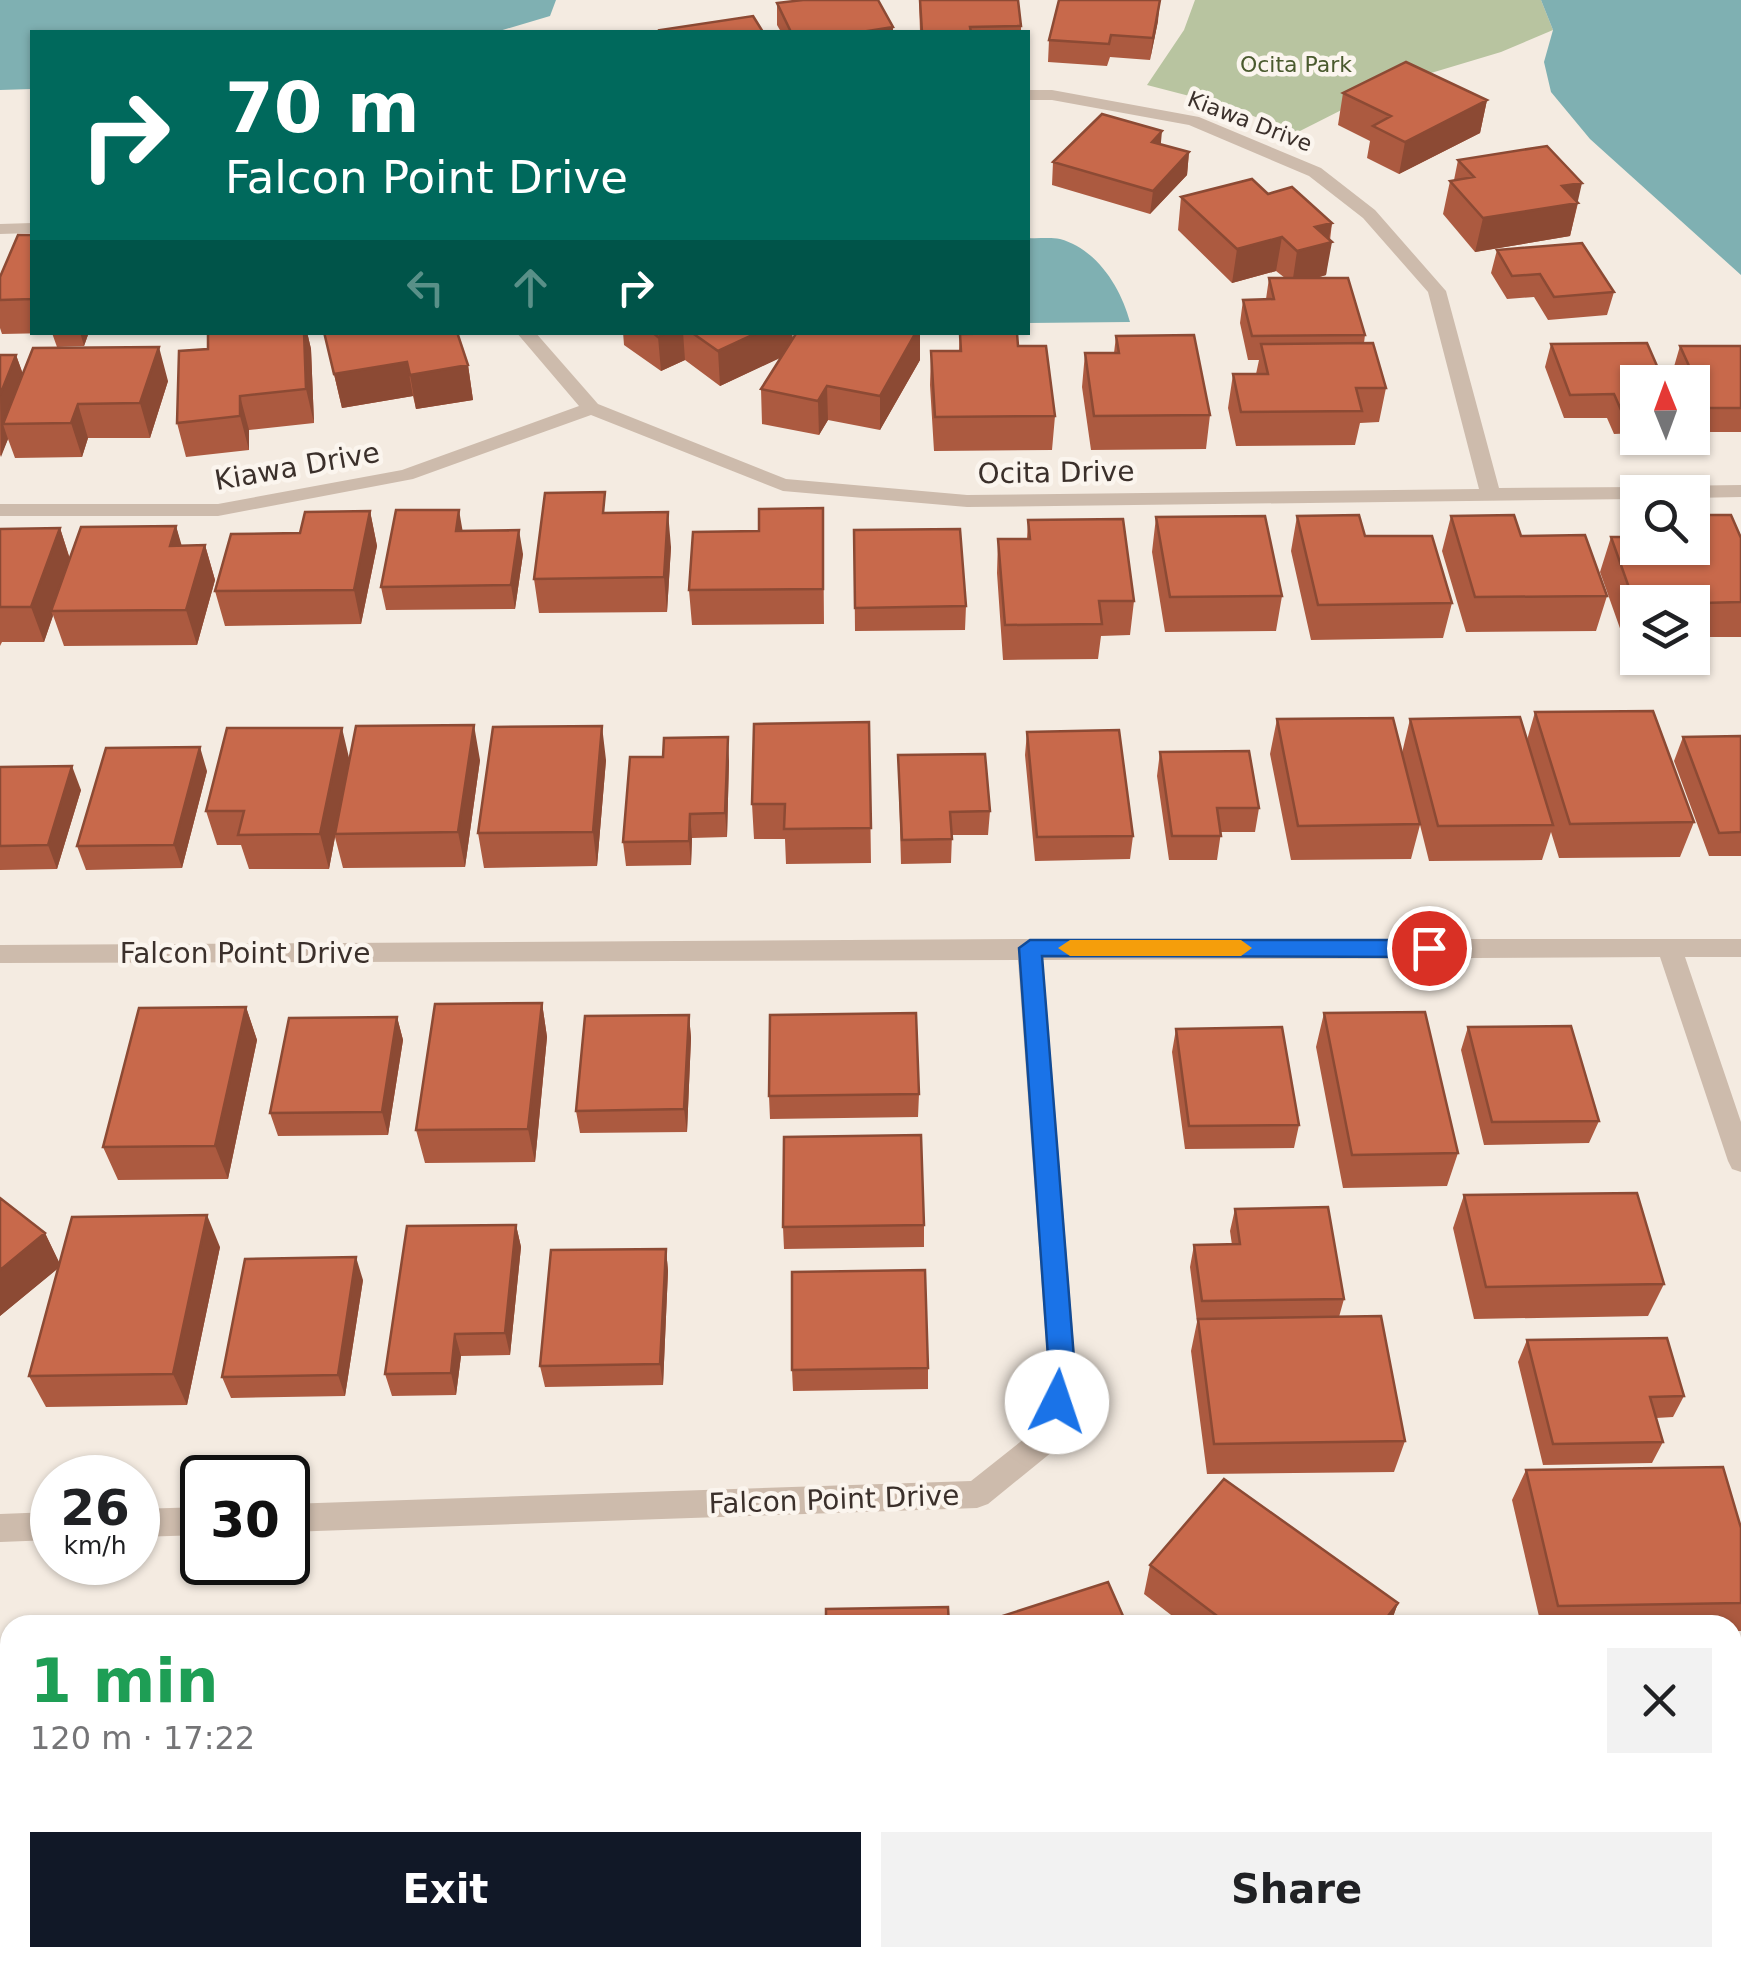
<!DOCTYPE html>
<html lang="en">
<head>
<meta charset="utf-8">
<style>
	body { margin:0; font-family:"DejaVu Sans",sans-serif; background:#f2f2f2; color:#202124; height:100vh; display:flex; flex-direction:column; font-size:38px; white-space:nowrap }
	* { box-sizing:border-box; margin:0 }
	p { font-size:32px; color:#757577 }
	.icon { flex:none; width:55px; height:55px; fill:none; stroke:currentColor; stroke-width:2; stroke-linecap:round; stroke-linejoin:round }
	.map { position:relative; flex:1; overflow:hidden }
	.side { position:absolute; left:0px; top:1615px; width:1742px; height:352px; display:flex; flex-direction:column; background:#fff; border-radius:30px 30px 0 0; box-shadow:0 2px 8px #0004 }
	.side>* { flex:none }
	.hud { position:absolute; left:30px; top:30px; width:1000px; height:305px; border-radius:0px; box-shadow:0 2px 8px #0004; background:#00695c; color:#fff; overflow:hidden }
	.needle { width:65px; rotate:359deg }
	.tools { position:absolute; left:1620px; top:365px; display:grid; gap:20px }
	.tools a { display:grid; place-items:center; width:90px; height:90px; border-radius:0px; background:#fff; box-shadow:0 2px 8px #0004; font-size:50px }
	.speed { position:absolute; left:30px; top:1455px; display:flex; gap:20px; font-size:50px; font-weight:700; text-align:center }
	.speed>* { display:grid; place-content:center; width:130px; height:130px; border-radius:50%; background:#fff; box-shadow:0 2px 8px #0004; line-height:1 }
	.speed small { font-size:25px; font-weight:400 }
	.speed .limit { border:5px solid #111; border-radius:15px; background:#fff; color:#111 }
	.pin { position:absolute; display:grid; place-items:center; width:85px; height:85px; color:#fff; margin:-42px; border:5px solid #fff; border-radius:50%; box-shadow:0 2px 10px #0007 }
	.me { position:absolute; width:110px; margin:-55px; rotate:4deg; stroke-linejoin:round; filter:drop-shadow(0 0 8px #0008) }
	.turn { display:flex; align-items:center; gap:35px; height:210px; padding:0 30px; font-size:45px }
	.turn .icon { width:130px; height:130px; stroke-width:2.5 }
	.turn b { display:block; font-size:70px; line-height:85px }
	.lanes { display:flex; align-items:center; height:95px; padding:0 30px; background:#0003; justify-content:center; gap:50px; direction:ltr }
	.lanes .off { opacity:.35 }
	.round { display:grid; place-items:center; flex:none; width:105px; height:105px; border-radius:0px; background:#f2f2f2 }
	.headline { display:flex; align-items:center; justify-content:space-between; height:170px; padding:0 30px }
	h1 { font-size:60px; font-weight:800; line-height:75px; color:#1e9e55 }
	.cta { display:flex; gap:20px; margin-top:auto; padding:20px 30px }
	.cta a { flex:1; height:115px; border-radius:0px; background:#111827; color:#fff; font-size:40px; font-weight:800; line-height:115px; text-align:center }
	.cta a+a { background:#f2f2f2; color:#202124 }
	.map>svg:first-child { display:block }
</style>
</head>
<body>
<div class="map">
<svg width="1741" height="1966" viewBox="0 0 1741 1966">
	<rect width="100%" height="100%" fill="#f4ebe1"/>
	<!-- green -->
	<path fill="#b8c4a0" d="M1195,0H1541L1553,30L1501,52L1391,85L1296,133L1228,106L1147,85L1184,30Z"/>
	<!-- water -->
	<path fill="#7fb0b2" d="M0,0H556L550,16L496,32H32V89L0,90Z
		M1541,0H1741V275L1590,139L1551,92L1544,62L1553,30Z
		M1028,238C1037,239 1050,237 1060,239C1097,249 1121,288 1130,322L1028,323Z"/>
	<g fill="none" stroke-linecap="round" stroke-linejoin="round">
		<!-- path -->
		<path stroke="#b9a596" stroke-width="8" stroke-dasharray="6 6" stroke-linecap="butt" d="M1732,1900H1741
			M0,1942H10
			M1732,1951H1741
			M1557,1966L1649,1958"/>
		<!-- minor -->
		<path fill="#cdbbac" fill-rule="evenodd" d="M1028,90H1052L1199,117L1321,168L1375,210L1446,291L1499,488L1638,487L1648,492H1638V499L967,507L783,491L591,415L413,479L218,516H0V504H218L402,470L579,406L516,332H535L598,404L786,479L967,495L1479,489L1428,292L1363,218L1309,176L1189,125L1052,100H1028Z
			M32,223V233L0,234V224Z
			M1741,485V497L1692,498V492H1656L1666,486Z
			M1030,939H1741V957H1685L1741,1122V1172L1732,1169L1728,1161L1660,957L1043,960L1076,1371L1063,1443L988,1504L977,1508L288,1532V1504L971,1481L1039,1427L1048,1371L1018,960L0,963V945Z
			M202,1507V1535L138,1537V1509Z
			M52,1512V1540L0,1542V1514Z"/>
	</g>
	<!-- wall -->
	<path fill="#ac5a40" d="M919,0L1021,26V32H920Z
		M777,3L893,32H781L777,25Z
		M1158,21L1150,60L1110,57L1107,66L1048,62L1049,40Z
		M1343,93L1487,100L1480,133L1399,174L1367,158L1370,141L1338,125Z
		M1161,144L1189,152L1187,175L1150,214L1052,185L1053,162Z
		M1458,160L1578,203L1570,236L1475,252L1443,214L1450,181L1454,180Z
		M1268,194L1332,223L1326,275L1316,278L1365,335L1364,343L1386,388L1379,422L1360,423L1355,445L1236,446L1228,408L1233,374H1256L1259,360H1248L1240,323L1243,300L1266,299L1269,278H1285L1276,271L1232,283L1178,230L1181,197Z
		M32,235V332H89L84,346L57,347L52,333L2,334L0,328V277Z
		M1497,250L1614,292L1607,315L1548,320L1534,297L1507,299L1491,273Z
		M208,332H307L311,349L314,423L249,430V450L186,457L177,423L208,349Z
		M324,332L468,365L473,400L416,409L413,396L342,408Z
		M623,332H792L793,339L920,360L880,430L828,420L819,435L762,424L761,389L781,357L720,386L685,360L661,371L624,345Z
		M960,334L1018,346L1055,416L1052,450L934,451L930,385L931,351H959Z
		M1116,336L1210,415L1206,449L1091,450L1082,387L1085,353H1114Z
		M1551,344L1638,382V433L1614,434L1607,418H1564L1545,367Z
		M1680,346H1741V432H1700L1692,414V382H1678L1673,370Z
		M0,355H16L23,374L168,381L150,438H88L82,457L15,458L8,439L0,457Z
		M823,508L824,624L692,625L689,590L759,531Z
		M370,511L377,546L361,624L225,626L215,591L300,533Z
		M607,513L671,547L667,612L539,613L534,579Z
		M1297,516L1365,536L1452,603L1443,638L1311,640L1291,551Z
		M1451,516L1521,536L1607,596L1596,631L1466,632L1442,551Z
		M1156,517L1282,596L1276,631L1165,632L1152,552Z
		M1028,520L1134,601L1130,635L1101,636L1098,659L1003,660L997,573L998,539H1027Z
		M176,526L181,546L205,545L215,580L197,645L64,646L53,615L44,642H2L0,646V529L60,528L70,559Z
		M463,530L523,554L515,609L386,610L381,587Z
		M854,530L966,606L965,630L855,631Z
		M1611,537L1741,538V637H1699L1694,650H1692V602H1638V634H1622L1600,572Z
		M1535,712L1694,822L1680,857L1559,858L1551,832L1542,860L1429,861L1420,825L1411,859L1291,860L1270,754L1277,719L1402,753L1410,719L1527,740Z
		M869,722L871,863L786,864L785,839H754L752,804Z
		M1027,732L1133,836L1130,859L1035,861L1025,755Z
		M1741,736V856H1709L1674,761L1683,737Z
		M1160,752L1259,808L1255,832H1221L1217,860H1169L1157,776Z
		M898,755L990,811L988,835H952L951,863L901,864Z
		M349,758L480,760L465,867L343,868L335,837L329,869H249L241,845H217L206,811Z
		M606,760L597,866L484,868L478,833Z
		M729,761L727,837L692,838L691,865L626,866L623,842Z
		M0,767L81,790L57,869L0,870Z
		M207,771L182,868L86,870L77,846Z
		M542,1003L547,1037L535,1162L425,1163L416,1130Z
		M246,1007L257,1040L228,1179L118,1180L103,1147Z
		M1324,1013L1458,1153L1447,1186L1343,1188L1316,1047Z
		M689,1015L691,1038L687,1132L580,1133L576,1111Z
		M397,1017L403,1040L388,1135L278,1136L270,1113Z
		M1468,1027L1599,1121L1589,1143L1484,1145L1461,1050Z
		M1176,1029L1299,1125L1294,1148L1185,1149L1172,1052Z
		M919,1094L918,1117L770,1119L769,1096Z
		M1464,1195L1664,1284L1648,1316L1474,1319L1453,1228Z
		M0,1198L45,1233L59,1263L220,1247L187,1405L46,1407L29,1376L58,1268L0,1316Z
		M1235,1209L1344,1299L1339,1317L1405,1441L1394,1472L1207,1474L1191,1351L1197,1322L1190,1267L1194,1245H1232L1230,1231Z
		M516,1225L521,1247L510,1355L461,1356L456,1395L392,1396L385,1374Z
		M924,1225V1247L784,1249L783,1227Z
		M666,1249L668,1271L663,1385L545,1387L540,1366Z
		M363,1280L345,1396L231,1398L222,1377Z
		M1527,1340L1684,1396L1673,1417L1656,1418L1663,1442L1652,1463L1543,1465L1518,1362Z
		M928,1368V1389L793,1391L792,1370Z
		M1526,1470L1741,1528V1631H1732V1625H1541L1512,1500Z
		M1150,1565L1398,1603L1390,1625H1184L1144,1594Z
		M1732,1650H1741V1743L1732,1778Z
		M1732,1778H1741V1789L1736,1796H1732Z"/>
	<!-- shaded-wall -->
	<path fill="#8c4a34" d="M1160,0L1158,21L1150,60L1153,38Z
		M893,27V32H867V31Z
		M1487,100L1480,133L1399,174L1405,142Z
		M1162,131L1160,153L1152,142Z
		M1189,152L1187,175L1150,214L1153,191Z
		M1582,183L1570,236L1475,252L1483,218L1562,186Z
		M1332,223L1328,243L1332,242L1326,275L1292,285L1297,251L1315,227Z
		M1282,237L1276,271L1232,283L1237,249Z
		M80,332H89L84,346Z
		M304,332H307L311,349L314,423L306,389Z
		M668,332H683L685,360L661,371L658,337Z
		M759,332H792L793,352L720,386L718,351Z
		M916,332H920V360L880,430V396Z
		M159,347L168,381L150,438L140,403Z
		M16,355L28,389L3,424L8,439L1,457L0,395Z
		M407,362L413,396L342,408L334,374Z
		M468,365L473,400L416,409L410,375Z
		M827,386L828,420L819,435L818,401Z
		M240,396L249,430V450L240,416Z
		M78,404L88,438L82,457L71,423Z
		M459,510L463,533L456,531Z
		M370,511L377,546L361,624L354,590Z
		M668,512L671,547L667,612L664,577Z
		M176,526L186,560L170,546Z
		M60,528L71,563L51,611L53,616L44,642L31,607Z
		M519,530L523,554L515,609L511,585Z
		M205,545L215,580L197,645L186,610Z
		M474,725L480,760L465,867L458,832Z
		M602,726L606,760L597,866L593,832Z
		M342,728L350,762L335,834V837L329,869L320,834Z
		M728,737L729,761L727,837L725,813Z
		M200,747L207,771L182,868L174,845Z
		M72,766L81,790L57,869L48,845Z
		M690,814L692,838L691,865L689,841Z
		M542,1003L547,1037L535,1162L528,1129Z
		M246,1007L257,1040L228,1179L215,1146Z
		M689,1015L691,1038L687,1132L684,1109Z
		M397,1017L403,1040L388,1135L382,1112Z
		M207,1215L220,1247L187,1405L173,1374Z
		M516,1225L521,1247L510,1355L505,1333Z
		M45,1233L61,1266L0,1316V1270Z
		M666,1249L668,1271L663,1385L660,1364Z
		M356,1257L363,1280L345,1396L338,1375Z
		M455,1334L461,1356L456,1395L451,1373Z
		M1398,1603L1390,1625H1381Z
		M0,1657L10,1671L0,1711Z"/>
	<!-- building -->
	<path fill="#c8694b" stroke="#8c4a34" stroke-width="2.5" d="M803,0H878L893,27L867,31L868,32H791L777,3Z
		M920,0H1018L1021,26L970,27L971,32H922Z
		M1059,0H1160L1153,38L1111,35L1109,44L1049,40Z
		M753,16L763,32H662L660,30Z
		M1406,62L1487,100L1405,142L1373,126L1391,116L1343,93Z
		M1102,114L1162,131L1152,142L1189,152L1153,191L1053,162Z
		M1547,146L1582,183L1562,186L1578,203L1483,218L1450,181L1474,177L1458,160Z
		M1252,179L1268,194L1292,187L1332,223L1315,227L1332,242L1297,251L1282,237L1237,249L1181,197Z
		M18,235H32V299L0,300V277Z
		M1582,243L1614,292L1554,297L1540,274L1512,276L1497,250Z
		M1269,278H1348L1365,335L1252,336L1243,300L1274,299Z
		M208,332H304L306,389L240,396V416L177,423L179,351L208,349Z
		M324,332H457L468,365L410,375L407,362L334,374Z
		M652,332H668L658,337Z
		M691,332H759L718,351Z
		M797,332H916L880,396L827,386L818,401L761,389Z
		M1017,333L1018,346H1046L1055,416L935,417L931,351H961L960,334Z
		M1194,335L1210,415L1094,416L1085,353H1119L1116,336Z
		M1373,343L1386,388H1356L1362,411L1241,412L1233,374H1268L1261,344Z
		M1647,343L1664,382H1638V410H1621L1614,394L1570,395L1551,344Z
		M1680,346H1741V408H1708Z
		M159,347L140,403L78,404L71,423L3,424L33,348Z
		M0,355H16L0,395Z
		M605,492L603,513L668,512L664,577L534,579L545,493Z
		M823,508V589L689,590L693,532L759,531V509Z
		M396,510H459L456,531L519,530L511,585L381,587Z
		M370,511L354,590L215,591L231,534L300,533L305,512Z
		M1359,515L1365,536H1432L1452,603L1318,605L1297,516Z
		M1514,515L1521,536L1585,535L1607,596L1475,597L1451,516Z
		M1692,515H1731L1741,538V602L1703,603L1707,615H1692V602H1671L1670,599H1633L1611,537H1638V548H1692Z
		M1265,516L1282,596L1170,597L1156,517Z
		M1123,519L1134,601H1099L1102,624L1005,625L998,539H1030L1028,520Z
		M176,526L170,546L205,545L186,610L51,611L81,527Z
		M60,528L31,607H0V529Z
		M960,529L966,606L855,608L854,530Z
		M1653,711L1694,822L1570,824L1535,712Z
		M1520,717L1553,825L1438,826L1410,719Z
		M1393,718L1420,824L1298,826L1277,719Z
		M869,722L871,828L784,829L785,804H752L754,724Z
		M474,725L458,832L335,834L356,726Z
		M602,726L593,832L478,833L493,727Z
		M227,728H342L320,834L238,835L244,811H206Z
		M1119,730L1133,836L1037,837L1027,732Z
		M1741,736V832L1719,833L1683,737Z
		M728,737L725,813L690,814L689,841L623,842L630,757H663L664,738Z
		M200,747L174,845L77,846L106,748Z
		M1249,751L1259,808H1217L1221,836H1172L1160,752Z
		M985,754L990,811L950,812L952,839L902,840L898,755Z
		M72,766L48,845L0,846V767Z
		M542,1003L528,1129L416,1130L435,1004Z
		M246,1007L215,1146L103,1147L139,1008Z
		M1425,1012L1458,1153L1352,1155L1324,1013Z
		M916,1013L919,1094L769,1096L770,1015Z
		M689,1015L684,1109L576,1111L585,1016Z
		M397,1017L382,1112L270,1113L289,1018Z
		M1571,1026L1599,1121L1492,1122L1468,1027Z
		M1282,1027L1299,1125L1189,1126L1176,1029Z
		M921,1135L924,1225L783,1227L784,1137Z
		M1637,1193L1664,1284L1486,1287L1464,1195Z
		M0,1198L45,1233L0,1270Z
		M1328,1207L1344,1299L1202,1301L1194,1245L1240,1244L1235,1209Z
		M207,1215L173,1374L29,1376L72,1217Z
		M516,1225L505,1333L455,1334L451,1373L385,1374L407,1226Z
		M666,1249L660,1364L540,1366L551,1250Z
		M356,1257L338,1375L222,1377L245,1259Z
		M925,1270L928,1368L792,1370V1272Z
		M1381,1316L1405,1441L1214,1444L1198,1319Z
		M1667,1338L1684,1396L1650,1397L1663,1442L1553,1444L1527,1340Z
		M1723,1467L1741,1528V1603L1558,1606L1526,1470Z
		M1224,1479L1398,1603L1381,1625H1229L1150,1565Z
		M1108,1582L1127,1625H992L990,1620Z
		M948,1607L949,1625H826V1609Z
		M545,1617L544,1625H416V1619Z
		M1732,1650H1741V1725H1735L1741,1747V1778H1732Z
		M10,1806V1823H6Z"/>
	<!-- route -->
	<path fill="#1a73e8" stroke="#114b97" stroke-width="2.5" d="M1030,940H1429L1440,948L1429,957L1042,956L1075,1371L1067,1411L1057,1414L1048,1411L1044,1402L1049,1371L1019,948Z"/>
	<!-- slow -->
	<path fill="#f59e0b" d="M1070,940H1241L1252,948L1241,956H1070L1058,948Z"/>
	<g text-anchor="middle" stroke-width="9" stroke-linejoin="round" paint-order="stroke">
		<!-- far-park labels -->
		<g font-size="22" fill="#4a5a2e" stroke="#fbf5ee">
			<text x="1296" y="72">Ocita Park</text>
		</g>
		<!-- far-street labels -->
		<g font-size="22" fill="#3b302b" stroke="#fbf5ee">
			<text transform="translate(1250 121) rotate(21)" y="8">Kiawa Drive</text>
		</g>
		<!-- street labels -->
		<g font-size="28" fill="#3b302b" stroke="#fbf5ee">
			<text transform="translate(297 466) rotate(-10)" y="10">Kiawa Drive</text>
			<text transform="translate(1056 472) rotate(-1)" y="10">Ocita Drive</text>
			<text x="245" y="963">Falcon Point Drive</text>
			<text transform="translate(834 1499) rotate(-2)" y="10">Falcon Point Drive</text>
		</g>
	</g>
</svg>
<div class="tools">
<a><svg class="needle" viewBox="-14 -14 28 28"><path d="M0-13l5 13h-10z" fill="#e53935"/><path d="M0 13l5-13h-10z" fill="#757577"/></svg></a>
<a><svg class="icon" aria-label="search" viewBox="0 0 24 24"><circle cx="10" cy="10" r="6"/><path d="M15 15l6 6"/></svg></a>
<a><svg class="icon" aria-label="layers" viewBox="0 0 24 24"><path d="M12 4l9 5-9 5-9-5zM3 14l9 5 9-5"/></svg></a>
</div>
<div class="speed"><div>26<small>km/h</small></div><div class="limit">30</div></div>
<div class="pin" style="left:1429px;top:948px;background:#d93025"><svg class="icon" aria-label="arrive" viewBox="0 0 24 24"><path d="M6 21V4h12l-3 4 3 4H6"/></svg></div>
<svg class="me" style="left:1057px;top:1402px" viewBox="-20 -20 40 40"><circle r="19" fill="#fff"/><path d="M0-13L10 11 0 6-10 11z" fill="#1a73e8"/></svg>
<div class="hud">
<div class="turn"><svg class="icon" aria-label="right" viewBox="0 0 24 24"><path d="M7 20v-9h11M14 6l5 5-5 5"/></svg><div><b>70 m</b>Falcon Point Drive</div></div>
<div class="lanes"><svg class="icon off" aria-label="left" viewBox="0 0 24 24"><path d="M17 20v-9H6M10 6l-5 5 5 5"/></svg><svg class="icon off" aria-label="ahead" viewBox="0 0 24 24"><path d="M12 20V5M6 11l6-6 6 6"/></svg><svg class="icon" aria-label="right" viewBox="0 0 24 24"><path d="M7 20v-9h11M14 6l5 5-5 5"/></svg></div>
</div>
<section class="side">
<div class="headline"><div><h1>1 min</h1><p>120 m · 17:22</p></div><a class="round"><svg class="icon" aria-label="close" viewBox="0 0 24 24"><path d="M6 6l12 12M18 6L6 18"/></svg></a></div>
<div class="cta"><a>Exit</a><a>Share</a></div>
</section>
</div>
</body>
</html>
